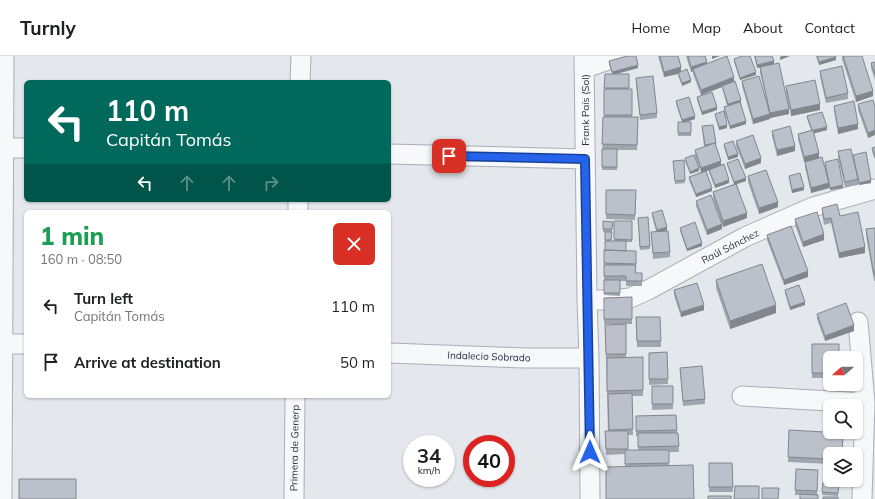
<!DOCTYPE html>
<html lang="en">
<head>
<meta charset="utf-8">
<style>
	body { margin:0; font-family:Mulish,sans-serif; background:#f6f6f6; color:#202124; height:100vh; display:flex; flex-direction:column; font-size:15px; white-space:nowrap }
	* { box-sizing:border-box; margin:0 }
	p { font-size:13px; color:#757577 }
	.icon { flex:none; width:22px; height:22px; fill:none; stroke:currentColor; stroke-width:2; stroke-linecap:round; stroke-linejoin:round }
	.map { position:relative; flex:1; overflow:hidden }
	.drawer { position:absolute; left:24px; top:154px; width:367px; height:188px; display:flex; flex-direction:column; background:#fff; border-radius:6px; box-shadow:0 1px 3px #0004 }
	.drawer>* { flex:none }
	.top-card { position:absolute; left:24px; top:24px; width:367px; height:122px; border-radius:6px; box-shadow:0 1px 3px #0004; background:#00695c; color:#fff; overflow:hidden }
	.needle { width:26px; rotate:250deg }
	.controls { position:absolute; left:823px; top:295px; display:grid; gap:8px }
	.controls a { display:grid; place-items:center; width:40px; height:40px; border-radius:6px; background:#fff; box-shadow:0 1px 3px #0004; font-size:20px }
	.speed { position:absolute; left:403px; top:379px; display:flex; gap:8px; font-size:20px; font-weight:700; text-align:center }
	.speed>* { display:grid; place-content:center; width:52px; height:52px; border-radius:50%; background:#fff; box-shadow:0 1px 3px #0004; line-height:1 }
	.speed small { font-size:10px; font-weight:400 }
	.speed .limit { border:6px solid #d22; background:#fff; color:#111 }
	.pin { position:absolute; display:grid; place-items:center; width:34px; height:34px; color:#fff; margin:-17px; border-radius:8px; box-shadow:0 2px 6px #0006 }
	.me { position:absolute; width:44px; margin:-22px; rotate:0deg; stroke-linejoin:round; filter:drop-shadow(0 0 3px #0008) }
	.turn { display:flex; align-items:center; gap:14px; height:84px; padding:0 16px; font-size:18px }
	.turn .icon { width:52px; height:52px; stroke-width:2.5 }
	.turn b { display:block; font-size:28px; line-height:34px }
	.lanes { display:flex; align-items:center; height:38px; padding:0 16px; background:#0003; justify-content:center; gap:20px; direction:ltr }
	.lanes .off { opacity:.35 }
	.round { display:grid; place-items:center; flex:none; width:42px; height:42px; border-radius:6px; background:#f6f6f6 }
	.summary { display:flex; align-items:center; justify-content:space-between; height:68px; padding:0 16px }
	h1 { font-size:24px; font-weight:800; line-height:30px; color:#1e9e55 }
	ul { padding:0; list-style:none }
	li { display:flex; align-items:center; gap:12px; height:56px; padding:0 16px }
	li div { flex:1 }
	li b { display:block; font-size:15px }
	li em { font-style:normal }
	header { display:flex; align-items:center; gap:24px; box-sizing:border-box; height:56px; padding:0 20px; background:#fff; border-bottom:1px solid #e0e0e0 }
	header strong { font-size:19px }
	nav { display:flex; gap:22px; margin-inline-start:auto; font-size:14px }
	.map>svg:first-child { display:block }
</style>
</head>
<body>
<header>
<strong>Turnly</strong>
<nav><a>Home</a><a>Map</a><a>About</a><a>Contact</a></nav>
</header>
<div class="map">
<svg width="875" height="443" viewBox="0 0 875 443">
	<rect width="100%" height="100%" fill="#e4e7ec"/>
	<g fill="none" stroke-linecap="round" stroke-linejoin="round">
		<defs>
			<path id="minor" d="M584,0L587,244L589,302L590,443
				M585,12L620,0
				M300,26L301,0
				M4,92H26
				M389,98L585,103
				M298,156V144
				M587,244H611L630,242L648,234L745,181L813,151L875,133
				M858,266L865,347L862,443
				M3,288H26
				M389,297L525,302H589
				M742,340L865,347
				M2,443L4,0
				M294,443L295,340"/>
		</defs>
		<!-- minor casing -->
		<use href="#minor" stroke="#a9aeb7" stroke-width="21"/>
		<!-- minor -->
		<use href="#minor" stroke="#f7f8fa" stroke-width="19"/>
	</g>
	<!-- wall -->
	<path fill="#a1a5ae" d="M658,0H678L681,15L691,26L682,30L678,19V18L664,21Z
		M686,0H705L707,8L734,25L741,47L746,68L730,73L724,54V51L727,50L722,31L701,39L693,18V15L691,16Z
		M754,0H772L774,8L762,11L789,58L770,62V60V63L753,68L742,30V25L768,50L760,17V11L757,12Z
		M816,0H836V4L819,9Z
		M842,0H862L873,40L856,46L842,3Z
		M734,3L756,19L740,24L734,6Z
		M609,5L638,12L616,18H629V33H632V61H638L637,94H617V114H602L603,61H604L605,18H612L609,8Z
		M875,6V24L871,12V7Z
		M820,15L848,37V43L826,47L820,20Z
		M636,22L657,57V62L640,64L636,28Z
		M786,30L820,54L791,60L786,36Z
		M697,41L717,54L702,59L697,44Z
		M676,45L695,63L686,66H691V80H678V66H682L676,48Z
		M858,48L875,51L868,82L858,54Z
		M834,50L858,73L838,78L834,55Z
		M715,58L727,72L719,74L715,60Z
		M807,60L827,74L814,77L819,102L827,121L825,106L843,132L830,134L829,128V132L811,137L805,111V106H804L798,83V78L811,74L807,63Z
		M702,70L716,87V90L721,109L729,127L715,132L709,116V114L706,115L712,135L696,141L689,124V121L701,116L695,100V94L704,91Z
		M772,75L795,95L777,100L772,80Z
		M736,85L761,107L745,113L736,90Z
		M724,88L738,101L728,104L724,91Z
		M875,91V104L872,95V92Z
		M838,95L858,123V129L845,131L838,101Z
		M853,99L871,127L859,129L853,101Z
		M685,102L699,115L690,118L685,105Z
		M684,104L685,127L675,128L673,105Z
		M727,107L746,125L737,128L747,162L723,171L713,142V136L734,128L727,109Z
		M748,120L778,151L759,158L748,126Z
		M789,120L804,134L792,137L789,123Z
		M606,134H636L635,164L606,163Z
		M696,145L722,173L707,179L696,150Z
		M822,152L840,160L865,197L839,202L831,167L824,169L822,157Z
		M652,157L667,174L665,175L670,196V201L653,203L651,176L656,175L652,160Z
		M648,161L650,193L640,194L638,162Z
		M795,163L824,184L803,191L795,169Z
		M603,165L613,166L611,185H614V165H632V186H626V195L636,200V217H642V230H626V225H620V240L604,239V194H605V176H603Z
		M680,172L702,190L687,195L680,175Z
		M875,172V225H874L866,179V173Z
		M767,179L808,221L784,229L767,184Z
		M716,224L776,257L730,273L716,232Z
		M674,234L704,254L681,261L674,239Z
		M785,234L805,249L790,254L785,237Z
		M632,241V268H604V242Z
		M817,258L854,275L825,285L817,263Z
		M636,261H660L661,291H637Z
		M626,268V302L643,301V340H632L633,379H628V394H638V380H636V360L676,359L677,377H678L679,396H669V410H625V398L606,399L605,375H608L605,269Z
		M812,288L830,302V322H812Z
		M667,296L668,328L649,329V297Z
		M680,312L705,343V348L683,350Z
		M652,330H673V353L652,354Z
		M830,398V408L788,406V401Z
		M709,407H732L733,436H709Z
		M796,413L818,414L817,439H795Z
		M823,426L839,427L838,440L822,439Z"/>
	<!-- shaded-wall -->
	<path fill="#83868d" d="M712,0H720L712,3Z
		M782,0H790L780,4V1Z
		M836,1V4L819,9V6Z
		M774,5V8L757,12V9Z
		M707,6V11L693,13V15L691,16V11Z
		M638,9V12L612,19V16Z
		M681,11V17L664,21V16Z
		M756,16V19L740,24V22Z
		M734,21V27L722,30V31L701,39V34Z
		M691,24V26L682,30V27Z
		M873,35V40L856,46V40Z
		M741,44V47L728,51V48Z
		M820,48V54L791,60V54Z
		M717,51V54L702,59V56Z
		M789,53V58L770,62V57Z
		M770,58V63L753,68V63Z
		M695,60V63L682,67V64Z
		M746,65V68L730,73V70Z
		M858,68V73L838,78V72Z
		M727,69V72L719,74V71Z
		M827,71V74L812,78V75Z
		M875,74V79L868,82V77Z
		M795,90V95L777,100V94Z
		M819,97V102L804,106V101Z
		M738,98V101L728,104V101Z
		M761,102V107L745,113V108Z
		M721,105V110L701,117V112Z
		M699,112V115L690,118V116Z
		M746,122V125L734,129V126Z
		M729,124V127L715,132V129Z
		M871,124V127L859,129V127Z
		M829,127V132L811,137V132Z
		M843,129V132L830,134V132Z
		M804,131V134L792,137V134Z
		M712,132V135L696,141V138Z
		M778,146V151L759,158V152Z
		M747,157V162L723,171V165Z
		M722,168V173L707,179V174Z
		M667,171V174L657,177V174Z
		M824,178V184L803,191V186Z
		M702,187V190L687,195V193Z
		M865,191V197L839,202V197Z
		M808,215V221L784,229V224Z
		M805,246V249L790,254V251Z
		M704,249V254L681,261V256Z
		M776,249V257L730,273V265Z
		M854,269V275L825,285V280Z"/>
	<!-- building -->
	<path fill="#bbc0ca" stroke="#83868d" d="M627,0H636L638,9L612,16L609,5Z
		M660,0H678L681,11L664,16Z
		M688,0H705L707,6L691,11Z
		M727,0L734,21L701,34L693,13Z
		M742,0H750L756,16L740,22L734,3Z
		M755,0H772L774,5L757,9Z
		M817,0H836V1L819,6Z
		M843,0H862L873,35L856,40Z
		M875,6V19L871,7Z
		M779,7L789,53L770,57L760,11Z
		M842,10L848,37L826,42L820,15Z
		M687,13L691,24L682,27L678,17Z
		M605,18H629V32H604Z
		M653,20L657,57L640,59L636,22Z
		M759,20L770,58L753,63L742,25Z
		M815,24L820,48L791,54L786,30Z
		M735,25L741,44L728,48L722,30Z
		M604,33H632V59H604Z
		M712,36L717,51L702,56L697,41Z
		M689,41L695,60L682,64L676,45Z
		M873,44L875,51V74L868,77L858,48Z
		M854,45L858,68L838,72L834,50Z
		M740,46L746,65L730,70L724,51Z
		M724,55L727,69L719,71L715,58Z
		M822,56L827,71L814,74H812L807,60Z
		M603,61H638L637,89L602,88Z
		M678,66H691V77H678Z
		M713,69L716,87H715L705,89L702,70Z
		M790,70L795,90L777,94L772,75Z
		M813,74L819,97L804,101L798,78Z
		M753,79L761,102L745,108L736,85Z
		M733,85L738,98L728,101L724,88Z
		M715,87L721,105L701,112L695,94Z
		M875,91V101L872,92Z
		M602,93H617V111H602Z
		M851,93L858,123L845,126L838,95Z
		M866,96L871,124L859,127L853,99Z
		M694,99L699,112L690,116L685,102Z
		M822,101L829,127L811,132L805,106Z
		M738,103L746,122L734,126L727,107Z
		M838,103L843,129L830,132L825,106Z
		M684,104L685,124L675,125L673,105Z
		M724,108L729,124L715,129L709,114Z
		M766,114L778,146L759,152L748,120Z
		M706,115L712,132L696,138L689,121Z
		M800,117L804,131L792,134L789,120Z
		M736,128L747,157L723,165L713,136Z
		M606,134H636L635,159L606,158Z
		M711,139L722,168L707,174L696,145Z
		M837,148L840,160L858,156L865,191L839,197L831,162L824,163L822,152Z
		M662,154L667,171L657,174L652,157Z
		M817,156L824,178L803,186L795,163Z
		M648,161L650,190L640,191L638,162Z
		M603,165L613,166L612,173H603Z
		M614,165H632V184L614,183Z
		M695,166L702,187L687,193L680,172Z
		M791,170L808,215L784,224L767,179Z
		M875,172V219H874L866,173Z
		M668,175L670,196L653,197L651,176Z
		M605,176H612L611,184H605Z
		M605,185H626V195L605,194Z
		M604,194L636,195V208L604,207Z
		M762,208L776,249L730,265L716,224Z
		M604,209H636L635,217H642V225H626V220H604Z
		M604,224H620V237H604Z
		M697,227L704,249L681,256L674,234Z
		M799,229L805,246L790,251L785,234Z
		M632,241V263H604V242Z
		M846,247L854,269L825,280L817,258Z
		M636,261H660L661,285H637Z
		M626,268V298H606L605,269Z
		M812,288H839V302H830V317H812Z
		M667,296L668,323H649V297Z
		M643,301V334L607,335V302Z
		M702,310L705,343L683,345L680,312Z
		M652,330H673V348H652Z
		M632,337L633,373L609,374L608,338Z
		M676,359L677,374L636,375V360Z
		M789,374L843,377L842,398H830V403L788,401Z
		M605,375H628V393H606Z
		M638,377H678L679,390L638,391Z
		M625,394H669V407L625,408Z
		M709,407H732L733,431H709Z
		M693,409L694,443H606V411Z
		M796,413L818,414L817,435L795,434Z
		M19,423H76V443H19Z
		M823,426L839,427L838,437L822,436Z
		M735,430H759V443H734Z
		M762,432H779L778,443H762Z
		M800,438L818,439V443H800Z
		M708,440H731V443H708Z
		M823,441H838V443H823Z"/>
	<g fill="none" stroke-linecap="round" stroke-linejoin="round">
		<defs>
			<path id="route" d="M449,100L585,103L590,396"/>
		</defs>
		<!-- route casing -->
		<use href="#route" stroke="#184099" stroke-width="10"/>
		<!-- route -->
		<use href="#route" stroke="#2563eb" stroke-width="7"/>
	</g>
	<g text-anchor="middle" stroke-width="3" stroke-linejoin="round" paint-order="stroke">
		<!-- street labels -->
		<g font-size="10" fill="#2b3445" stroke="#f4f6f9">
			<text transform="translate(585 54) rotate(-90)" y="4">Frank País (Sol)</text>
			<text transform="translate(730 190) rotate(-27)" y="4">Raúl Sánchez</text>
			<text transform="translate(489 300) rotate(2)" y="4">Indalecio Sobrado</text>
			<text transform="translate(294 392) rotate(-89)" y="4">Primera de Generp</text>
		</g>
	</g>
</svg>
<div class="controls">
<a><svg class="needle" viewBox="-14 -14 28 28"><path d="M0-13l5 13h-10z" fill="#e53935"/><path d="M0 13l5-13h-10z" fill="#757577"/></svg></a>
<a><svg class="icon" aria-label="search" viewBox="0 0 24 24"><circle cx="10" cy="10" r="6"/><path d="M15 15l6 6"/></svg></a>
<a><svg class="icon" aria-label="layers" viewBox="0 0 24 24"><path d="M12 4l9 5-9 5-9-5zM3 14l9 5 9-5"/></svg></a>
</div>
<div class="speed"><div>34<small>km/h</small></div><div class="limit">40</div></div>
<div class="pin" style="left:449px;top:100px;background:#d93025"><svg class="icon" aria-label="arrive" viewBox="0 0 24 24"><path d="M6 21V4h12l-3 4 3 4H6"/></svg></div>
<svg class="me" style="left:590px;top:396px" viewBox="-20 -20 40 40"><path d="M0-17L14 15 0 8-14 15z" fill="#2563eb" stroke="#fff" stroke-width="4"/></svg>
<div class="top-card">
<div class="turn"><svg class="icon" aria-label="left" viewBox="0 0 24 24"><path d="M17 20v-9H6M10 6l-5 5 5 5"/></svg><div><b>110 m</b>Capitán Tomás</div></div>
<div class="lanes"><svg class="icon" aria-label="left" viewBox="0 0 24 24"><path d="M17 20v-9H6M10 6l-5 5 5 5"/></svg><svg class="icon off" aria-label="ahead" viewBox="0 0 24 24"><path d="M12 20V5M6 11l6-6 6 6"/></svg><svg class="icon off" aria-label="ahead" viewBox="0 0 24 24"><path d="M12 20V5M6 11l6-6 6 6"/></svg><svg class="icon off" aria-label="right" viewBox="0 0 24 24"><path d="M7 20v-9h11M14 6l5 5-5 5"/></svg></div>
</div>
<section class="drawer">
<div class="summary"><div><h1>1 min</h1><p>160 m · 08:50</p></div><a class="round" style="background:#d93025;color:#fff"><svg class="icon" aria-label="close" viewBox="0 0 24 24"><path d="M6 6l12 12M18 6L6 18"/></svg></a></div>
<ul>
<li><svg class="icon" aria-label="left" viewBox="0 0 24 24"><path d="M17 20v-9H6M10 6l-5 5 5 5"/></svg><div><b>Turn left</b><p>Capitán Tomás</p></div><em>110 m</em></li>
<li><svg class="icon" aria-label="arrive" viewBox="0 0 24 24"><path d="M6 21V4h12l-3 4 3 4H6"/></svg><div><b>Arrive at destination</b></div><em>50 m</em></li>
</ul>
</section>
</div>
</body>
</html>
